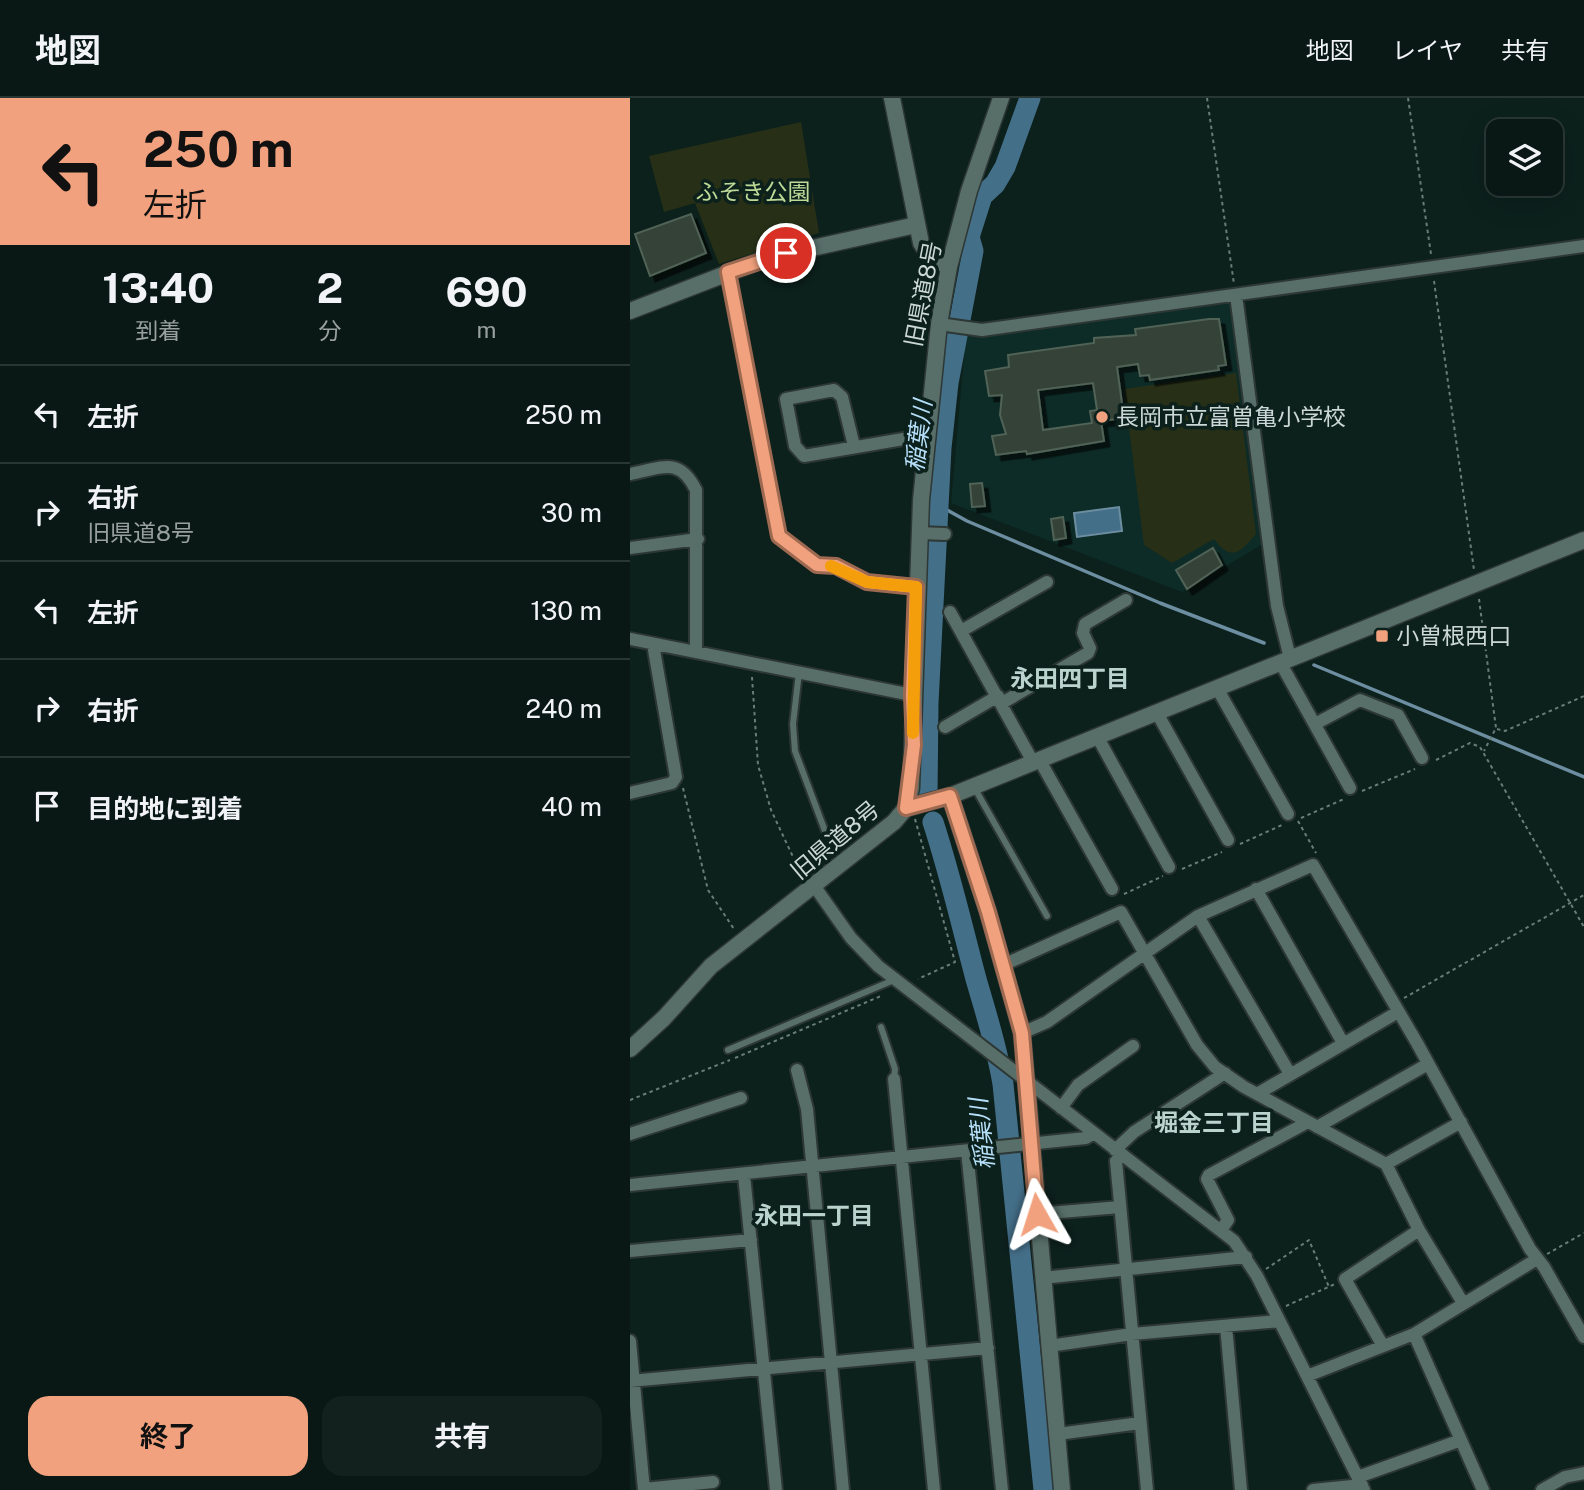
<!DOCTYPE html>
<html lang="ja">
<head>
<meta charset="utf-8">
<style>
	body { margin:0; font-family:"Public Sans","Noto Sans JP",sans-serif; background:#12211e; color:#f1f3f6; height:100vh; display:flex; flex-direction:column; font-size:26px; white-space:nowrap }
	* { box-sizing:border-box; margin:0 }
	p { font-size:23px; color:#99a0a0 }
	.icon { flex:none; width:38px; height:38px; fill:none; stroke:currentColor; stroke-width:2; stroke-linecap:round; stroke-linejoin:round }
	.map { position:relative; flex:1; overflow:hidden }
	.side { display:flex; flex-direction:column; background:#091815; width:630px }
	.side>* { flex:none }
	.banner { background:#f1a17d; color:#111; overflow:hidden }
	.tools { position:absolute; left:856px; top:21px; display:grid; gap:14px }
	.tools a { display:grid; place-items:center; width:77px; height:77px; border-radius:14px; background:#091815; box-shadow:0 7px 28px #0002,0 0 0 2px #293734; font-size:35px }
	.pin { position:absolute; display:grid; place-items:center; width:60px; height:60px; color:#fff; margin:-30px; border:4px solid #fff; border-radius:50%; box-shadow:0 2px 7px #0007 }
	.me { position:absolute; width:77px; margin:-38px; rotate:354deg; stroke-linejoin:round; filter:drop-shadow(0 0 5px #0008) }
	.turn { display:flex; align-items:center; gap:24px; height:147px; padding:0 28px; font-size:32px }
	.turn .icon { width:91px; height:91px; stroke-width:2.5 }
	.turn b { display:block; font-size:49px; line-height:60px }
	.eta { display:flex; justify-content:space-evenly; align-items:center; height:119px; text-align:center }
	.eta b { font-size:42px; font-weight:700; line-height:49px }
	.cta { display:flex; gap:14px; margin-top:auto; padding:14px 28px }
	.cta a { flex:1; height:80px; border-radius:21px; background:#f1a17d; color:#111; font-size:28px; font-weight:700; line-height:80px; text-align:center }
	.cta a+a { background:#12211e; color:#f1f3f6 }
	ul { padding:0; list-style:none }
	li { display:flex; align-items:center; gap:21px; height:98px; padding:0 28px; border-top:2px solid #293734 }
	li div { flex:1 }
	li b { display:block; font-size:26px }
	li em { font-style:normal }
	header { display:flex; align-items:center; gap:42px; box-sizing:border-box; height:98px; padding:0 35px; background:#091815; border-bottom:2px solid #293734 }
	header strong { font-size:33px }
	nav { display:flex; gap:38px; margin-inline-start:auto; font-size:24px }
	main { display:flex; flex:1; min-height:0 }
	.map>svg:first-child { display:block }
</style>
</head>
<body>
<header>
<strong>地図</strong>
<nav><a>地図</a><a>レイヤ</a><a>共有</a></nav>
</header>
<main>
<section class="side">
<div class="banner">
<div class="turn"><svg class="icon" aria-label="left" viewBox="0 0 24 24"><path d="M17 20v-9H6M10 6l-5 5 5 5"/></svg><div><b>250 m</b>左折</div></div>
</div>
<div class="eta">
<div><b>13:40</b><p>到着</p></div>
<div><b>2</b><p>分</p></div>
<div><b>690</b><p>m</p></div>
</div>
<ul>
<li><svg class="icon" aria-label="left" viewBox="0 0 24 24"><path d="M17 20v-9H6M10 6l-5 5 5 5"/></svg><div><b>左折</b></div><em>250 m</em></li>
<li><svg class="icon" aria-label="right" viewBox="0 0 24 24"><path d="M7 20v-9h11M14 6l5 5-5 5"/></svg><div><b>右折</b><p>旧県道8号</p></div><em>30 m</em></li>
<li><svg class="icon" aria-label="left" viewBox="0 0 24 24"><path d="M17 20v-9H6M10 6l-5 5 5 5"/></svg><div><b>左折</b></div><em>130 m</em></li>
<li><svg class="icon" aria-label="right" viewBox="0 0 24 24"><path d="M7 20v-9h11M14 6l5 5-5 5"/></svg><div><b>右折</b></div><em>240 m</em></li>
<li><svg class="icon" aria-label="arrive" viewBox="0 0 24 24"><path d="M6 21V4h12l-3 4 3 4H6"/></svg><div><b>目的地に到着</b></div><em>40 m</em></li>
</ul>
<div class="cta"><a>終了</a><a>共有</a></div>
</section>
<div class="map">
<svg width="954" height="1392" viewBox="0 0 954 1392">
	<defs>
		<filter id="shadow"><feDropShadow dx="5.5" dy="5.5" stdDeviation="0" flood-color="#0009"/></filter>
	</defs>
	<rect width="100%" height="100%" fill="#0c201c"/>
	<!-- built -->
	<path fill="#0d2c27" d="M598,203L602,208L633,446L552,494L321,405L336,238Z"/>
	<!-- green -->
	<path fill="#273017" d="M171,24L189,135L89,166L65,105L34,114L19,58Z
		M606,275L626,436C610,455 601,464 584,441L542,465L514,447L494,291Z"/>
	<!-- water -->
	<path fill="#446f89" stroke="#6c8ea0" stroke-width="2" d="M489,409L492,433L447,439L444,415Z"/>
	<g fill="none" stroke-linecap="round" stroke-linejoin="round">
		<!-- stream -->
		<path stroke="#6c8ea0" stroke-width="3.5" d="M308,407L337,423L530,505L634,545
			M684,567L954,679"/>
		<!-- river -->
		<path stroke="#446f89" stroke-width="21" d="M297,698L298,605L311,350L318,285L343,153L339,139L352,98L365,86L375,69L400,0
			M303,724C320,776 332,828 346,881C356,916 367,949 373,986L414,1392"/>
	</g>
	<!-- building -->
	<path fill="#344338" stroke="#516256" stroke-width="2" fill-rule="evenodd" filter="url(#shadow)" d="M61,116L76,155L20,178L5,136Z
		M579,221H589L596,267L588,268L589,272L520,282L519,277L510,278L508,266L487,269L494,320L471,323L474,343L397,356L396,353L366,357L362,338L376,336L370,317L372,297L359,298L355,273L379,269L378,257L464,245V240L506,237L505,231ZM463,285L467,312L460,313L462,325L413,332L408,292Z
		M352,385L355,408L342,409L340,386Z
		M433,419L436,440L424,442L421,421Z
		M583,450L592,467L557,491L546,472Z"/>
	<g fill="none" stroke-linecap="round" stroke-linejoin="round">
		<defs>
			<path id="service" d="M169,574L163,626L165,653L195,733
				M344,689L417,818
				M251,929L265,971L264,981
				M98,952L264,882"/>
			<path id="minor" d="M98,174L150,438L187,467L206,468L237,484L286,489
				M606,197L647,508L660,560
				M309,226L352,232L954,148
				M224,348L212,299L204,292L156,301L165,348L174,358L285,339L295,341
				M0,376C32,370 49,358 66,392V554
				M289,435L315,436
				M0,450L68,441
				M320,514L403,664
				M331,533L417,484
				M0,541L282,597
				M650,564L720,690
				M587,590L658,716
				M372,605L458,555L460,550L453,535L455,526L496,502
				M527,615L598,742
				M685,626L730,602L768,617L792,660
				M315,629L368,598
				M467,638L539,769
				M409,661L482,791
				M0,695L42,685L46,679L23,546
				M185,789L221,840L248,868L604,1143L627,1178L734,1392
				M626,791L713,945
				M568,818L660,976
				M373,867L491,814L567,947L585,969L614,989L756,1066L789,1132L833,1205
				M392,935L417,924L568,818L683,767L787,945L900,1151L914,1169L954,1239
				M167,972L177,1011L213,1392
				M264,981L304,1392
				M627,996L768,914
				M431,1010L448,987L503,948
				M687,1029L798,966
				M0,1036L111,1000
				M485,1052L504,1034L595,975
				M337,1053L372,1392
				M493,1057L486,1063L517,1392
				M756,1066L831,1024
				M114,1077L146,1392
				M0,1087L456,1040L464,1035
				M407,1116L490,1109
				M591,1132L598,1122L577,1081L579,1077L678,1024
				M0,1153L121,1142
				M412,1180L616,1159
				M596,1228L611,1392
				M784,1236L853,1392
				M0,1243L14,1392
				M419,1248L502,1236L649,1223
				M753,1248L715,1181L789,1132
				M677,1278L784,1236L907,1161
				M0,1283L358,1250
				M428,1336L510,1325
				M728,1379L831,1342
				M14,1391L83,1384
				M683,1392L732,1387
				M912,1392L935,1379L954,1375"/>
			<path id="tertiary" d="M262,0L291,145L300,159L319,169
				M0,213L137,160L286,127
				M320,698L358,814L392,935L432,1392
				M276,710L320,698L954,442
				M0,951L34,920L81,868L264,724L276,710L281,690L291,402L309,226L319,169L339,93L371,0"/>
		</defs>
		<!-- service casing -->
		<use href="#service" stroke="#2d3734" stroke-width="10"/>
		<!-- minor casing -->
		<use href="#minor" stroke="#2d3734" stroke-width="16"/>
		<!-- tertiary casing -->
		<use href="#tertiary" stroke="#2d3734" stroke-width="19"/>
		<!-- path -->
		<path stroke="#6b7c78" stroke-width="2" stroke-dasharray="3.5 3.5" stroke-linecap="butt" d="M577,0L604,186
			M778,0L801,156
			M804,183L844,472
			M849,501L866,630L854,653
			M122,579L128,667L141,712L172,778
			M867,631L875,633L954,598
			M806,662L840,645L850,649L954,829
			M53,690L78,792L104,831
			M732,693L785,671
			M671,720L714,701
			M285,721L325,864L288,881
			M668,723L686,755
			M610,746L652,727
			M552,771L592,754
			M494,796L533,778
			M774,900L954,797
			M105,960L251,898
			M0,1002L100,962
			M917,1156L954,1135
			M636,1171L679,1142L699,1189
			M656,1208L705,1186"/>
		<!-- service -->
		<use href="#service" stroke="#576e69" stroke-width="6"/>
		<!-- minor -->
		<use href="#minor" stroke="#576e69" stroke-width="12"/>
		<!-- tertiary -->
		<use href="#tertiary" stroke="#576e69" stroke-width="16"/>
	</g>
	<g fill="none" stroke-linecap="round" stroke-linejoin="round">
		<defs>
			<path id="route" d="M156,155L98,174L149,438L187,467L206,468L237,484L286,489L282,597L284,647L276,710L320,698L358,814L392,935L407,1116"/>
		</defs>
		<!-- route casing -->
		<use href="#route" stroke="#9d6951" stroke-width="18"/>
		<!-- route -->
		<use href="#route" stroke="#f1a17d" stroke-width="12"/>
		<!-- slow -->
		<path stroke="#f59e0b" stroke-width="12" d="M201,468L237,484L286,489L283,635"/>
	</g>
	<!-- markers -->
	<g fill="#f1a17d" stroke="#0c201c" stroke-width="2.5">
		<circle cx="472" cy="319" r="7"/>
		<rect x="745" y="531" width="14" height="14" rx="3.5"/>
	</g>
	<g text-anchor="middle" stroke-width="7" stroke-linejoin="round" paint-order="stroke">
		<!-- park labels -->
		<g font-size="23" fill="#beda97" stroke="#0c201c">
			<text x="123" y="102">ふそき公園</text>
		</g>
		<!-- street labels -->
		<g font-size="23" fill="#cbd8d5" stroke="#0c201c">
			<text transform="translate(293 196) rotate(-79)" y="8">旧県道8号</text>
			<text transform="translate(205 742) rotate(-40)" y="8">旧県道8号</text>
		</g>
		<!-- poi labels -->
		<g font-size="23" fill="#cbd8d5" stroke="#0c201c" text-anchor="start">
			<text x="486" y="327">長岡市立富曽亀小学校</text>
			<text x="766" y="546">小曽根西口</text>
		</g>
		<!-- water labels -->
		<g font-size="24" font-style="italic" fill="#b6dff9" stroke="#0c201c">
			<text transform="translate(289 338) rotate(-83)" y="8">稲葉川</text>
			<text transform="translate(352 1036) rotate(-96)" y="8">稲葉川</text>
		</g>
		<!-- neighbourhood labels -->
		<g font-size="24" font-weight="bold" fill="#bad3cd" stroke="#0c201c">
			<text x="440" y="589">永田四丁目</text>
			<text x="584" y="1033">堀金三丁目</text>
			<text x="184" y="1126">永田一丁目</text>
		</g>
	</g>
</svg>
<div class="tools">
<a><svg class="icon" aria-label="layers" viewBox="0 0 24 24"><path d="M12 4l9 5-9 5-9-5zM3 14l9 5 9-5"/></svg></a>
</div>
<div class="pin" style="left:156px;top:155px;background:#d93025"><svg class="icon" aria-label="arrive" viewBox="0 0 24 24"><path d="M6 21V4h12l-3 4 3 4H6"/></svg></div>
<svg class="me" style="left:407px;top:1116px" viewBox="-20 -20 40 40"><path d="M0-17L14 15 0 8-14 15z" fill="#f1a17d" stroke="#fff" stroke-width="4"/></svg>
</div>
</main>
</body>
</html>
